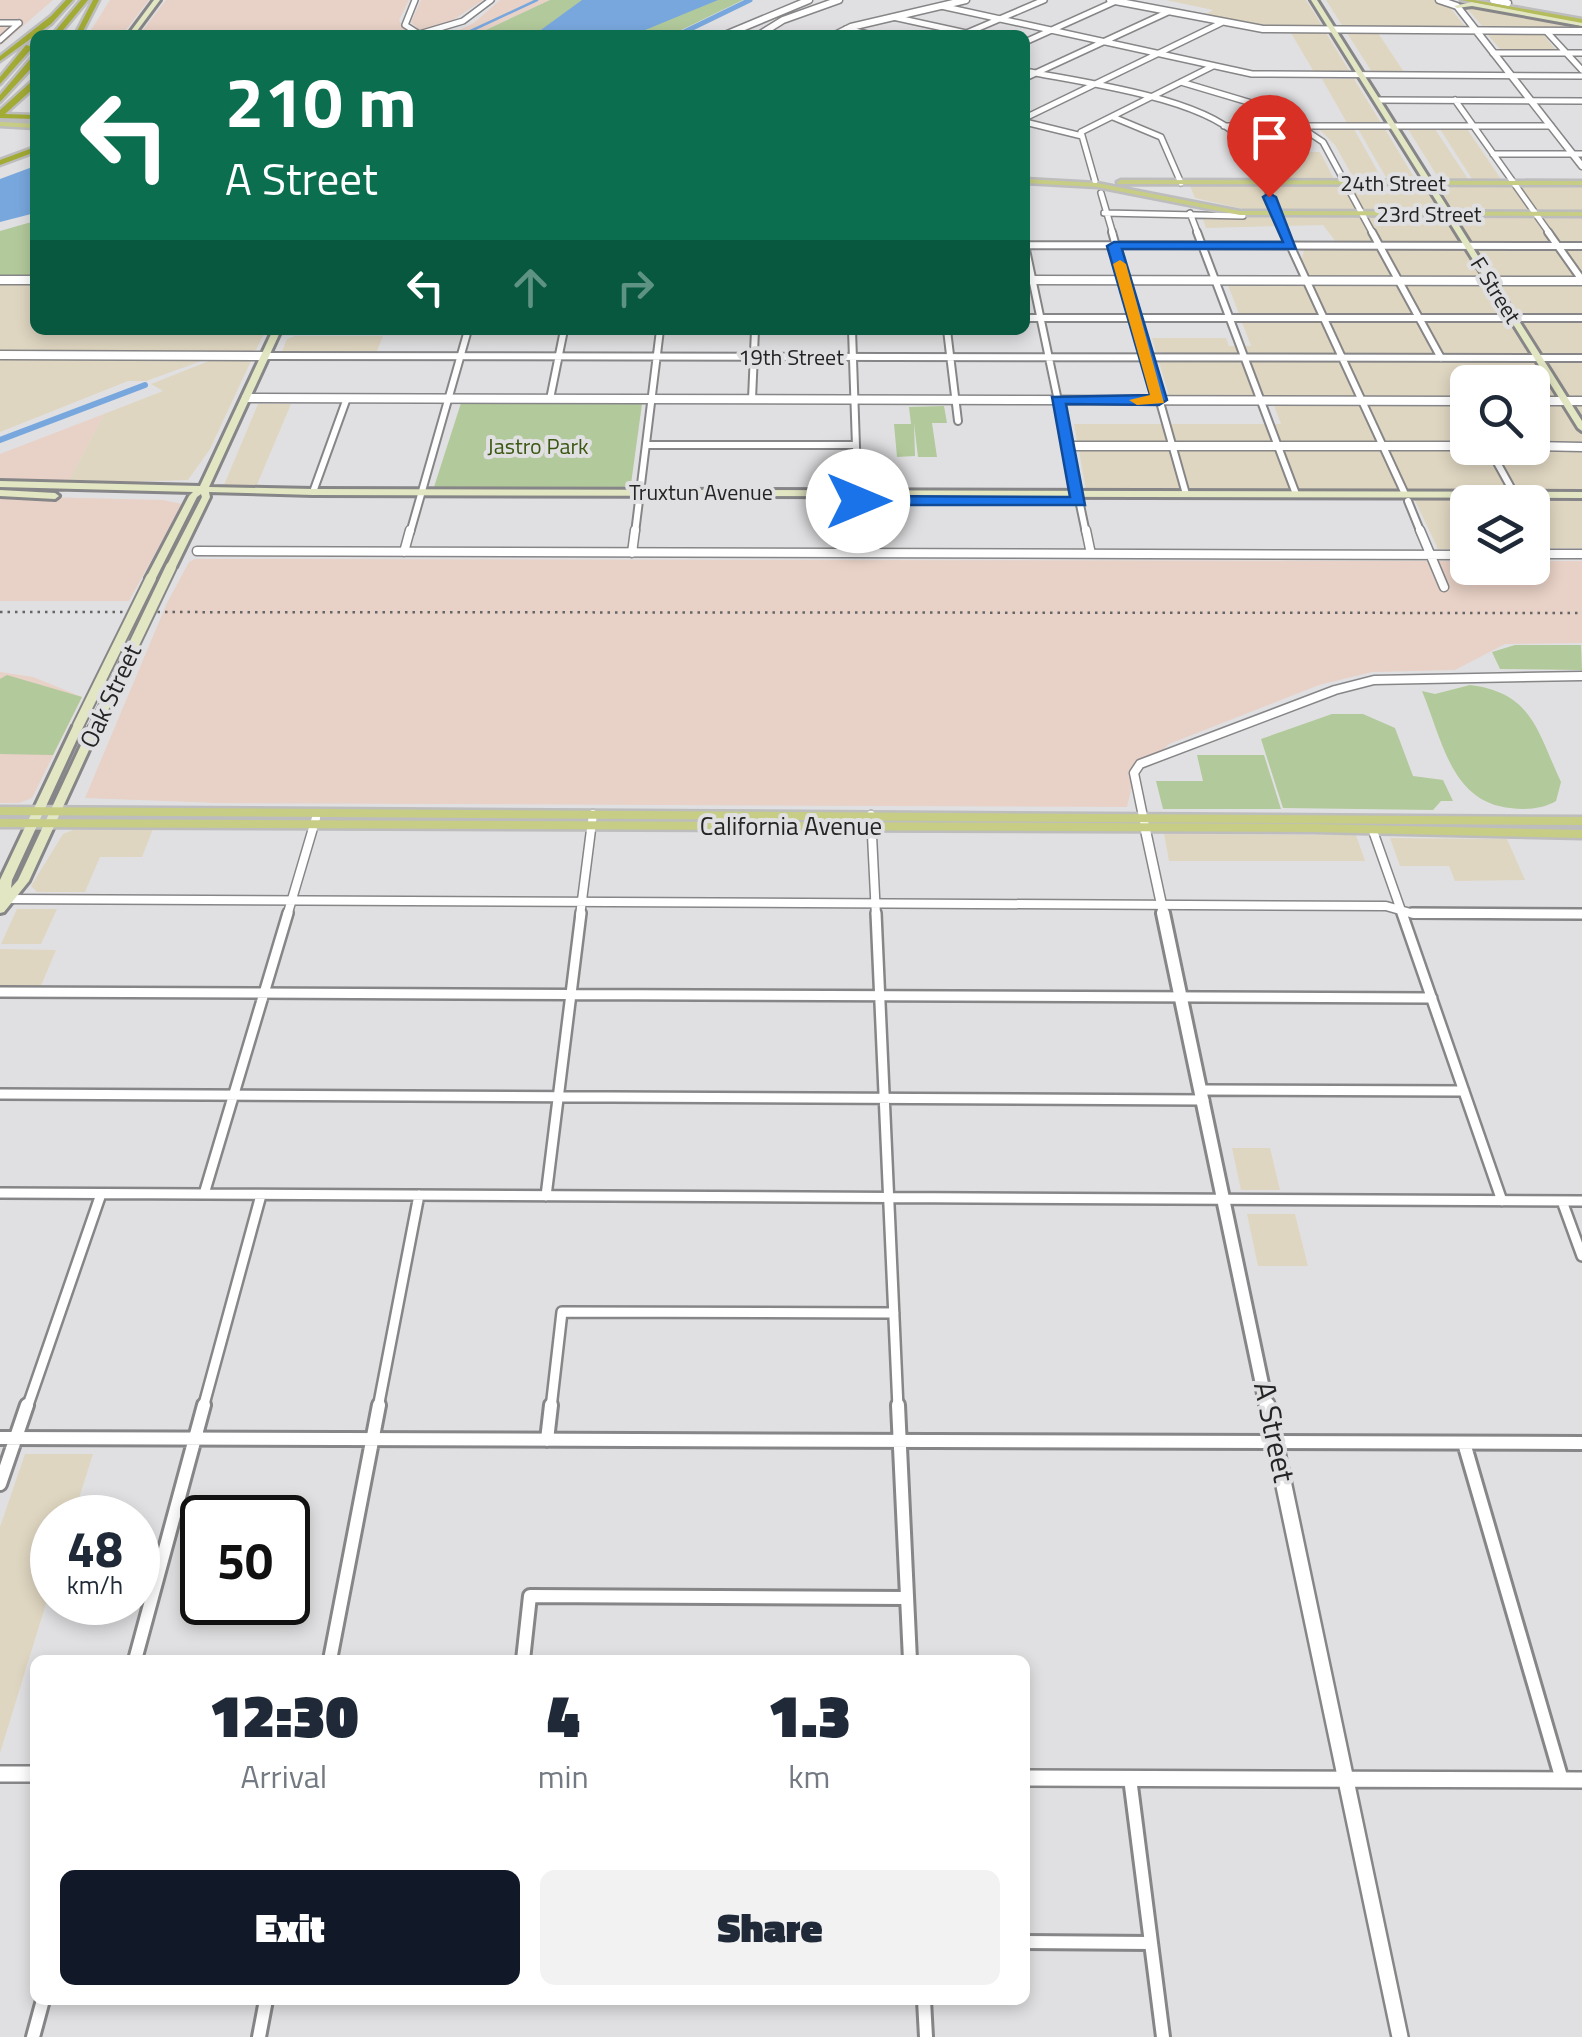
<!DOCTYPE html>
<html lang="en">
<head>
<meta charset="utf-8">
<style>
	body { margin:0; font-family:"Titillium Web",sans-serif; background:#f2f2f3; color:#1f2937; height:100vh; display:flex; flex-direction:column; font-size:38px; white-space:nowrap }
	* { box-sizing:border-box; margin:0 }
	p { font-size:32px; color:#747a83 }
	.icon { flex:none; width:55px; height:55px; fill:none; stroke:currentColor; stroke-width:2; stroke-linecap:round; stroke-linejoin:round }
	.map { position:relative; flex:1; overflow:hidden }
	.sheet { position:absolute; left:30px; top:1655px; width:1000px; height:350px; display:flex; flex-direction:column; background:#fff; border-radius:15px; box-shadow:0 5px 15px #0003 }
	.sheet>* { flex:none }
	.hud { position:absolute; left:30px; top:30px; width:1000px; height:305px; border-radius:15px; box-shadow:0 5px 15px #0003; background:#0b6e4f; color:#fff; overflow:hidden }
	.fabs { position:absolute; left:1450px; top:365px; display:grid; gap:20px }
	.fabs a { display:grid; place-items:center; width:100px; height:100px; border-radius:15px; background:#fff; box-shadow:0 5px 15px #0003; font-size:50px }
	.speed { position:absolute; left:30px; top:1495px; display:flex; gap:20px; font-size:50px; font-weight:700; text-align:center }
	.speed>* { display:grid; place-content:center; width:130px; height:130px; border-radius:50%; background:#fff; box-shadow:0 5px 15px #0003; line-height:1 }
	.speed small { font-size:25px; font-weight:400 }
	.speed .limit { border:5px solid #111; border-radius:15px; background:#fff; color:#111 }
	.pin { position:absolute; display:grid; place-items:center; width:85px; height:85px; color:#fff; margin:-102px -42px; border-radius:50% 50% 50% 0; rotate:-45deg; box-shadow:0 0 10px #0007 }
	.pin .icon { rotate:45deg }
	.me { position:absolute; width:110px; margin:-55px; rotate:90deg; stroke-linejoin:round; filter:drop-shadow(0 0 8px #0008) }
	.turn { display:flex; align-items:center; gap:35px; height:210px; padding:0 30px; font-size:45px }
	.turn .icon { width:130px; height:130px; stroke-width:2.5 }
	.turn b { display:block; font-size:70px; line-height:85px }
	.lanes { display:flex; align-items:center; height:95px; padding:0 30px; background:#0003; justify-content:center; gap:50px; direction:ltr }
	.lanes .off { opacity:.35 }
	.eta { display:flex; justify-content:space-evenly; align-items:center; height:170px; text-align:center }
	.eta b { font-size:60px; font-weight:800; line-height:70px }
	.action { display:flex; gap:20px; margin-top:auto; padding:20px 30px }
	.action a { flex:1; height:115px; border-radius:15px; background:#111827; color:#fff; font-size:40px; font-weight:800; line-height:115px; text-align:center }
	.action a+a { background:#f2f2f3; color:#1f2937 }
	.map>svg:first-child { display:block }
</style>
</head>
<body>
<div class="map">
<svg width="1582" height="2037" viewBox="0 0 1582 2037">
	<rect width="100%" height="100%" fill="#e0e0e2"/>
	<!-- commercial -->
	<path fill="#dfd6c1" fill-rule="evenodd" d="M1166,0H1306L1323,27H1255L1201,17L1213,10Z
		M1326,0H1437L1449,6L1466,28L1343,27Z
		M1464,5L1576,25L1580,29L1484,28Z
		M1291,33H1326L1350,72H1314Z
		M1347,33H1378L1404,72H1372Z
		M1542,33L1556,50H1501L1487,34Z
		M1322,79H1354L1381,123H1347Z
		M1319,129H1354L1382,179H1354L1335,145Z
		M1358,129H1385L1415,179H1387Z
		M1408,129H1435L1468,179H1439Z
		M1440,129H1467L1501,179H1472Z
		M1256,152H1320L1334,179H1271Z
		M1190,186H1582V210L1243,209L1195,198Z
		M1202,217H1582V548H1533L1532,502H1468L1467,549H1438L1411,492L1086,490L1074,424H1281L1270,395H1169L1159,362H1175L1173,353L1156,352L1152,338H1226L1229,346H1251L1228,285L1298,277L1304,250L1353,249L1349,242H1336L1323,225L1206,228ZM1468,382H1532V448H1468Z
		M35,283V330H266L256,350L250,352H0V284Z
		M295,336H383L377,351H282L287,339Z
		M0,359H207L146,381H128L0,432Z
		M214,359L251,361L210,449L188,480L67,484L104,414L163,391L151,384Z
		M258,404H291L256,487L224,485Z
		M153,829L142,857H100L85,892H37L31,886L63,834L73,830Z
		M1164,834L1356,835L1365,861H1169Z
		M1390,838L1507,839L1525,880L1455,881L1449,866H1400Z
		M17,909H57L41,944H1Z
		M0,949L56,950L41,986H0Z
		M1232,1148H1270L1280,1190H1241Z
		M1247,1214H1295L1308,1266H1258Z
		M25,1454H93L73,1517L52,1518V1584L0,1753V1527Z"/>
	<!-- industrial -->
	<path fill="#e8d1c6" d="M0,0H53L0,46Z
		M110,0H149L122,35H88Z
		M166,0H409L399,20L407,33L139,35Z
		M421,0H483L453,20L419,30L411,22Z
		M500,0H550L475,35H448L474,23Z
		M104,414L67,484L0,479V454Z
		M0,496L163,500L182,504L129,601H0Z
		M195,559L1467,561L1468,568H1532L1533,561H1582V643L1505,644L1455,670L1372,672L1319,685L1169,744L1134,777L1127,807L217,803L85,798L167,603L189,562Z
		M0,672L33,677L82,697L32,798L19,803H0Z"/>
	<!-- green -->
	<path fill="#b2c99b" d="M550,0H743L671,35H475Z
		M35,221V277H0V231Z
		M461,403L642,404L631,484L619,489L434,487Z
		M944,406L947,423H932L937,457H918L914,423L915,456L897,457L894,424H911L909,407Z
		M1515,645H1581L1582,670L1500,669L1492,652Z
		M7,675L82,697L53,755L0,754V679Z
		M1470,685C1533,693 1537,731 1561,782L1556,801C1543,809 1526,810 1510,808C1451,802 1442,739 1422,691L1435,694Z
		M1332,714H1363L1395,728L1413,776L1443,780L1453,801H1441L1433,810L1283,808L1261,739Z
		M1197,755H1264L1281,809H1163L1156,781H1203Z
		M146,816L577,818L582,821L117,820Z"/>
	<!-- water -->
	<path fill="#78a7de" d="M582,0H718L633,35H534Z
		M35,166V213L0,222V179Z"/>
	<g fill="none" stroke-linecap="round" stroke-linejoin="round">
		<!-- stream -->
		<path stroke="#78a7de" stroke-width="2.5" d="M462,35L537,0"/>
		<!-- canal-far1 -->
		<path stroke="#78a7de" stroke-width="5" d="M678,35L750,0"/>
		<!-- canal -->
		<path stroke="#78a7de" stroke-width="6" d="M0,440L145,385"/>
		<defs>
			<path id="minor-far4" d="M415,0L405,25L419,34
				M941,6L1252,74L1582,76
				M893,17L966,33
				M0,23H19
				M846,29L872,35
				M1546,31L1582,70
				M416,35L463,21L491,0
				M962,35L1044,0
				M0,40L19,23
				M1025,42L1116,1
				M1493,53H1582
				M1025,71C1079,82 1210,98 1243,142C1262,167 1272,206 1285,234
				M1025,78L1168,12
				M1181,82L1275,110L1323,142L1373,234
				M1378,100L1582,101
				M1455,100L1550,234
				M1113,117L1161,137L1181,183
				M1025,118L1221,23
				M1025,122L1082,136
				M1224,126H1551
				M1493,154H1582
				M1095,181L1081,132L1213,66
				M1101,193L1113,234
				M1104,213L1243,216
				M1190,213L1198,234"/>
			<path id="minor-far3" d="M1112,232L1186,494
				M1197,232L1296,494
				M1284,232L1405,494
				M1372,232L1441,358
				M1548,232L1582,280
				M1025,245L1582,246
				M1025,245L1086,533
				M1025,318H1582
				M852,330L859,533
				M947,330L958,421
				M265,356L1582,358
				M550,399L564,330
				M752,399L755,330
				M646,445H856
				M1489,448L1515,495
				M313,492L347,398
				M1408,501L1421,533
				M1532,528L1535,533
				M410,533L468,330
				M635,533L660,330"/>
			<path id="minor-far2" d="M859,530L860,553
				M1086,530L1091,554
				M1420,530L1444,587
				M1533,530L1546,554
				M197,551L1468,555
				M404,552L410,530
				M632,553L635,530
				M1532,554H1582
				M871,815L876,916
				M1145,826L1134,773L1140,764L1335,690L1374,680L1582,676
				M1373,831L1403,916
				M6,899L1386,906L1414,914H1582
				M287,916L316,818
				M580,916L593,814"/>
			<path id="minor-far1" d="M876,913L898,1408
				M1402,913L1502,1201
				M1412,913L1582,914
				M0,992L1432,998
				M1202,1090L1464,1091
				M0,1094L1204,1100
				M0,1193L1582,1201
				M204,1194L288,913
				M546,1196L581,913
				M1562,1201L1582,1256
				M27,1408L101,1194
				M203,1408L261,1195
				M378,1408L419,1195
				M551,1408L562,1312L894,1313"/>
			<path id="minor" d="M898,1405L910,1660
				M0,1438L1582,1443
				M547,1440L551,1405
				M1464,1443L1562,1780
				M0,1484L27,1405
				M135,1660L204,1405
				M330,1660L379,1405
				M523,1660L530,1596L907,1598
				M1130,1778L1163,2037
				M1025,1942L1151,1943
				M924,2000L926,2037
				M33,2037L43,2000
				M259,2037L266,2000"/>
			<path id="tertiary-far4" d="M1110,0L1263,29L1582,31
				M1439,0L1457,6L1582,166
				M1493,0L1508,3
				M725,35L809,0
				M759,35L783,20L839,0
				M835,35L851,27L966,0"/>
			<path id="tertiary-far3" d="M0,280H35
				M1025,280L1582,281
				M0,355L265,356
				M246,398L1468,401
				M1532,401H1582
				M1067,446H1468
				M1532,446L1582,447"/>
			<path id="tertiary-far2" d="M1145,828L1164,916"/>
			<path id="tertiary-far1" d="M1163,913L1267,1408"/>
			<path id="tertiary" d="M1267,1405L1400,2037
				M0,1774H35
				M1025,1778L1582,1780"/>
			<path id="secondary" d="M154,0H160L134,35H128Z
				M1311,0H1317L1582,421V431L1578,428Z
				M1472,2L1582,22V26L1472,6L1457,8L1454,6Z
				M273,330H281L209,487L313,489L1582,492V498L313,495L209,492L210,497L176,567L171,570L166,567L202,497L201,494L197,497L156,578L151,581L146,578L189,496L193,492L0,487V481L200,486Z
				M0,490L55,493L59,496L55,499L0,496Z
				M78,723L83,726L12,880L11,888L18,880L90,726L95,723L100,726L29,881L4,912L0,913V880L73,726Z"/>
			<path id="primary" d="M0,122L35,124V128L0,126Z
				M1025,179L1097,183L1240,211L1582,212V216L1240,215L1097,187L1025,183Z
				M1121,180L1582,181V185L1118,184L1117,182Z
				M0,807L1582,817V825L0,815Z
				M0,819L1314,824L1582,830V838L1314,832L0,827Z"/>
			<path id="trunk" d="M1461,0H1474L1582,19V23Z"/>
			<path id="motorway" d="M66,0H73L51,24L0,61V56L51,16Z
				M81,0H88L59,35H52Z
				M93,0H99L81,35H75Z
				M26,45L33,47L0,84V77Z
				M32,57H35V64L0,102V95Z
				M32,81H35V87L5,114L35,115V119L0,118V110Z
				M35,147V152L0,165V160Z"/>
		</defs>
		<!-- minor-far4 casing -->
		<use href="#minor-far4" stroke="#868688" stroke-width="8"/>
		<!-- minor-far3 casing -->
		<use href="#minor-far3" stroke="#868688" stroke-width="10"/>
		<!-- minor-far2 casing -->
		<use href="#minor-far2" stroke="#868688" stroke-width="11"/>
		<!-- minor-far1 casing -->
		<use href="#minor-far1" stroke="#868688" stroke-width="14"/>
		<!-- minor casing -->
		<use href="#minor" stroke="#868688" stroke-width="18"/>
		<!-- tertiary-far4 casing -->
		<use href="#tertiary-far4" stroke="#868688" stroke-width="9"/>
		<!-- tertiary-far3 casing -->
		<use href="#tertiary-far3" stroke="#868688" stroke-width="11"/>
		<!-- tertiary-far2 casing -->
		<use href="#tertiary-far2" stroke="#868688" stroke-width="12"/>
		<!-- tertiary-far1 casing -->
		<use href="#tertiary-far1" stroke="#868688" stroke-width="18"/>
		<!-- tertiary casing -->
		<use href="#tertiary" stroke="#868688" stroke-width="20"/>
		<!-- secondary casing -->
		<use href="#secondary" stroke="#868688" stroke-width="6"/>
		<!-- primary casing -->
		<use href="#primary" stroke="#bdbdbe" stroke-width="5"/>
		<!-- trunk casing -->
		<use href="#trunk" stroke="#bdbdbe" stroke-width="5"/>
		<!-- motorway casing -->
		<use href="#motorway" stroke="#bdbdbe" stroke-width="5"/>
		<!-- minor-far4 -->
		<use href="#minor-far4" stroke="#fff" stroke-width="5"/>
		<!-- minor-far3 -->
		<use href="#minor-far3" stroke="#fff" stroke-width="6"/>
		<!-- minor-far2 -->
		<use href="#minor-far2" stroke="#fff" stroke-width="8"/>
		<!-- minor-far1 -->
		<use href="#minor-far1" stroke="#fff" stroke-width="9"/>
		<!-- minor -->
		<use href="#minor" stroke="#fff" stroke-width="12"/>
		<!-- tertiary-far4 -->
		<use href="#tertiary-far4" stroke="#fff" stroke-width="6"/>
		<!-- tertiary-far3 -->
		<use href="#tertiary-far3" stroke="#fff" stroke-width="8"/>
		<!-- tertiary-far2 -->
		<use href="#tertiary-far2" stroke="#fff" stroke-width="9"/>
		<!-- tertiary-far1 -->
		<use href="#tertiary-far1" stroke="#fff" stroke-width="12"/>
		<!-- tertiary -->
		<use href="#tertiary" stroke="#fff" stroke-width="15"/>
		<!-- secondary -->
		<use href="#secondary" fill="#e3e6c2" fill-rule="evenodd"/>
		<!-- primary -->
		<use href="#primary" fill="#c7cd85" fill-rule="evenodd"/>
		<!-- trunk -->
		<use href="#trunk" fill="#b4bc5c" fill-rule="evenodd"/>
		<!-- motorway -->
		<use href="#motorway" fill="#a2ab34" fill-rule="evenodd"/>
		<!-- rail -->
		<path stroke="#656566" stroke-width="2.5" stroke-dasharray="2.5 5" stroke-linecap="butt" d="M0,612L1582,613"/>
		<defs>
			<path id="secondary-bridge" d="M78,726L151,578
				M95,726L171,567"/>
		</defs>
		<!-- secondary-bridge casing -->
		<use href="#secondary-bridge" stroke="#868688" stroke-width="14" stroke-linecap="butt"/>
		<!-- secondary-bridge -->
		<use href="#secondary-bridge" stroke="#e3e6c2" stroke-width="10"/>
	</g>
	<!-- route -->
	<path fill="#1a73e8" stroke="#114b97" stroke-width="2.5" d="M1269,193L1276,197L1296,249H1122L1167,400L1159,405L1066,404L1085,505H853L850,501L858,496L1070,497L1052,397L1150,395L1107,246L1114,242H1283L1263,197Z"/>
	<!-- slow -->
	<path fill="#f59e0b" d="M1120,260L1126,264L1164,403L1137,405L1129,400L1150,395L1113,264Z"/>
	<g text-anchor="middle" stroke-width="8" stroke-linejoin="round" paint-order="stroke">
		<!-- far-street labels -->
		<g font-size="22" fill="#242425" stroke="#e0e0e2">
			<text x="1393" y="191">24th Street</text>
			<text x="1429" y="222">23rd Street</text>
			<text transform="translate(1496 290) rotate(58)" y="8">F Street</text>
			<text x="791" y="365">19th Street</text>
			<text x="701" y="500">Truxtun Avenue</text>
		</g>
		<!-- far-park labels -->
		<g font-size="22" fill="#3b5711" stroke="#e0e0e2">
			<text x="538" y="454">Jastro Park</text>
		</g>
		<!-- street labels -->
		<g font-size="25" fill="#242425" stroke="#e0e0e2">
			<text transform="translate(110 696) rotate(-65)" y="9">Oak Street</text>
			<text x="791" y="835">California Avenue</text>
		</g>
		<!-- near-street labels -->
		<g font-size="30" fill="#242425" stroke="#e0e0e2">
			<text transform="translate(1274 1432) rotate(78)" y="10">A Street</text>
		</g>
	</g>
</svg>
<div class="fabs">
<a><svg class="icon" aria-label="search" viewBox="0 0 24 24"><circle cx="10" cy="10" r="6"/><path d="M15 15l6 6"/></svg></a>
<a><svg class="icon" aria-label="layers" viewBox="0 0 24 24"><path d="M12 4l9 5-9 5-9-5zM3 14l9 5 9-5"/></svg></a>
</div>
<div class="speed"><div>48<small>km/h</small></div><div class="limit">50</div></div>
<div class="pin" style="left:1269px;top:197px;background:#d93025"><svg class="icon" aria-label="arrive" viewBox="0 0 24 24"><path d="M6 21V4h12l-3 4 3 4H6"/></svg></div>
<svg class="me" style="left:858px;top:501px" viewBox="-20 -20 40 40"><circle r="19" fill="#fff"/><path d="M0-13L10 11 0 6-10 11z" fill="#1a73e8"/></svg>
<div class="hud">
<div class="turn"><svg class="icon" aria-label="left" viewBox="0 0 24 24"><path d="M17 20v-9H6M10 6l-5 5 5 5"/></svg><div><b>210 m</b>A Street</div></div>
<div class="lanes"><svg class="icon" aria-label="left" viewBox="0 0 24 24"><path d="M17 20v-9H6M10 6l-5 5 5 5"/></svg><svg class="icon off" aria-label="ahead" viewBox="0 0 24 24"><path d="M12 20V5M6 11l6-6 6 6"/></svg><svg class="icon off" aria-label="right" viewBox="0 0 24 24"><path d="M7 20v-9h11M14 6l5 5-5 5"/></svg></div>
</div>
<section class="sheet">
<div class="eta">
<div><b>12:30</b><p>Arrival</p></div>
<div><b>4</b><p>min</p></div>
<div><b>1.3</b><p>km</p></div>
</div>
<div class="action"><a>Exit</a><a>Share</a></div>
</section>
</div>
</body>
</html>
